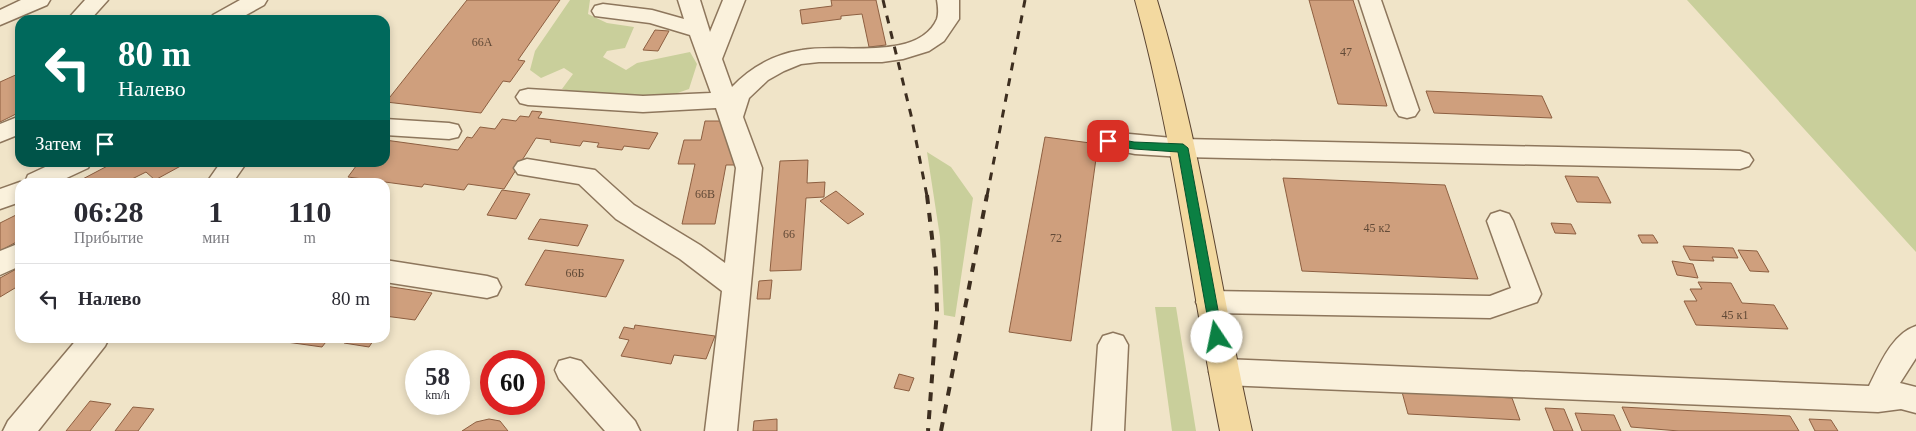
<!DOCTYPE html>
<html lang="ru">
<head>
<meta charset="utf-8">
<style>
	body { margin:0; font-family:Georgia,serif; background:#f7f7f7; color:#2b2b33; height:100vh; display:flex; flex-direction:column; font-size:19px; white-space:nowrap }
	* { box-sizing:border-box; margin:0 }
	p { font-size:16px; color:#7c7c81 }
	.icon { flex:none; width:28px; height:28px; fill:none; stroke:currentColor; stroke-width:2; stroke-linecap:round; stroke-linejoin:round }
	.map { position:relative; flex:1; overflow:hidden }
	.details { position:absolute; left:15px; top:178px; width:375px; height:165px; display:flex; flex-direction:column; background:#fff; border-radius:15px; box-shadow:0 2px 8px #0003 }
	.details>* { flex:none }
	.guide { position:absolute; left:15px; top:15px; width:375px; height:152px; border-radius:15px; box-shadow:0 2px 8px #0003; background:#00695c; color:#fff; overflow:hidden }
	.speed { position:absolute; left:405px; top:350px; display:flex; gap:10px; font-size:25px; font-weight:700; text-align:center }
	.speed>* { display:grid; place-content:center; width:65px; height:65px; border-radius:50%; background:#fff; box-shadow:0 2px 8px #0003; line-height:1 }
	.speed small { font-size:12px; font-weight:400 }
	.speed .limit { border:8px solid #d22; background:#fff; color:#111 }
	.pin { position:absolute; display:grid; place-items:center; width:42px; height:42px; color:#fff; margin:-21px; border-radius:10px; box-shadow:0 2px 8px #0006 }
	.me { position:absolute; width:55px; margin:-28px; rotate:349deg; stroke-linejoin:round; filter:drop-shadow(0 0 4px #0008) }
	.turn { display:flex; align-items:center; gap:18px; height:105px; padding:0 20px; font-size:22px }
	.turn .icon { width:65px; height:65px; stroke-width:2.5 }
	.turn b { display:block; font-size:35px; line-height:42px }
	.then { display:flex; align-items:center; height:48px; padding:0 20px; background:#0003; gap:10px; font-size:19px }
	.eta { display:flex; justify-content:space-evenly; align-items:center; height:85px; text-align:center }
	.eta b { font-size:30px; font-weight:700; line-height:35px }
	ul { padding:0; list-style:none }
	li { display:flex; align-items:center; gap:15px; height:70px; padding:0 20px; border-top:1px solid #e1e1e2 }
	li div { flex:1 }
	li b { display:block; font-size:19px }
	li em { font-style:normal }
	.map>svg:first-child { display:block }
</style>
</head>
<body>
<div class="map">
<svg width="1916" height="431" viewBox="0 0 1916 431">
	<rect width="100%" height="100%" fill="#f0e4c8"/>
	<!-- green -->
	<path fill="#c9cf9b" d="M570,0H590L588,14L607,23L634,27L625,48L607,51L603,57L626,70L637,63L690,52L697,64L689,89L669,96L582,94L562,89L573,74L564,68L541,78L530,70L535,51Z
		M1687,0H1916V252Z
		M927,152L951,167L973,198L955,317L944,315L940,237Z
		M1155,307H1176L1196,431H1172Z"/>
	<!-- building -->
	<path fill="#cf9f7d" stroke="#8d5f41" d="M467,0H560L518,60L525,61L510,82L503,81L481,113L386,102Z
		M831,0H876L886,45L869,47L862,14L841,16V19L802,24L800,10L832,6Z
		M1309,0H1353L1387,106L1338,104Z
		M655,30L669,31L658,51L643,50Z
		M20,73V112L0,122V82Z
		M1426,91L1542,96L1552,118L1434,113Z
		M532,111L542,112L538,118L658,133L649,149L624,146L622,150L597,147L599,143L583,141L580,146L550,142L551,140L536,138L504,189L468,184L464,190L424,184L422,187L348,177L359,162H385V140L458,150L467,137L472,138L480,127L495,129L502,119L516,121L520,116L529,117Z
		M705,121H727L741,165H726L715,224H682L695,164H678L684,140H701Z
		M1045,137L1098,144L1071,341L1009,332Z
		M808,160L807,183L825,182L824,197L806,198L801,270L770,271L780,161Z
		M115,162H188L155,180L146,172L126,182H77Z
		M1565,176L1598,177L1611,203L1577,202Z
		M1283,178L1445,185L1478,279L1302,271Z
		M502,190L530,194L516,219L487,215Z
		M836,191L864,214L848,224L820,201Z
		M20,213V240L0,251V223Z
		M540,219L588,225L578,246L528,239Z
		M1551,223L1571,224L1576,234L1555,233Z
		M1638,235H1653L1658,243H1642Z
		M1683,246L1733,248L1738,258L1712,257L1714,261L1690,260Z
		M545,250L624,260L606,297L525,285Z
		M1738,250L1757,251L1769,272L1750,271Z
		M1672,261L1693,264L1698,278L1677,275Z
		M20,267V285L0,297V278Z
		M772,280L770,299H757L759,281Z
		M1698,282L1731,283L1742,303L1774,305L1788,329L1696,325L1684,301H1697L1690,289H1702Z
		M385,286L432,293L415,320L385,316Z
		M635,325L715,336L706,359L674,355L671,364L621,356L629,340L619,338L624,327L634,329Z
		M258,338H329L322,347Z
		M348,338H375L369,347L344,343Z
		M899,374L914,378L909,391L894,388Z
		M1402,392L1512,398L1520,420L1408,414Z
		M90,401L111,404L90,431H66Z
		M133,407L154,409L138,431H115Z
		M1622,407L1790,416L1799,431H1679L1631,427Z
		M1545,408L1564,409L1573,431H1554Z
		M1575,413L1614,415L1621,431H1582Z
		M489,419L500,421L508,431H462L476,422Z
		M777,419V431H753L754,421Z
		M1809,419L1831,420L1838,431H1815Z"/>
	<g fill="none" stroke-linecap="round" stroke-linejoin="round">
		<defs>
			<path id="minor" d="M21,0H50L47,5L0,25V10Z
				M85,0H108L90,20H67Z
				M240,0H267L264,5L237,20H210L213,15Z
				M678,0H700L710,32L723,0H745L722,59L732,87C751,67 775,54 802,50C839,43 918,62 937,19C939,13 938,6 937,0H959V19L944,41L929,51L903,59L882,62H819L801,64L784,71L768,80L749,98L743,117L762,168L737,431H705L722,291L680,259L616,219L579,184L518,174L514,168L518,162L527,159L595,170L634,205L700,245L725,263L736,168L716,108L643,112L528,105L520,103L516,97L520,91L528,89L643,96L711,93L690,35L650,23L595,16L592,11L595,6L603,4L652,10L684,19Z
				M1359,0H1381L1419,110L1415,116L1407,118L1399,116L1395,110Z
				M20,116V134L0,142V124Z
				M385,119L449,123L458,125L461,131L458,137L449,139L385,135Z
				M1108,132L1183,139L1740,151L1749,154L1753,160L1749,166L1740,169L1183,157L1135,154L1099,147L1096,141L1099,135Z
				M56,162H91L88,168L58,182H25L28,175Z
				M221,162H247L233,182H207Z
				M20,182H23H20V202L0,209V189Z
				M1500,211L1509,214L1513,221L1541,294L1537,302L1490,318L1210,313L1200,310L1196,302L1200,294L1210,291L1490,296L1511,288L1487,221L1491,214Z
				M20,243V266L0,275V251Z
				M385,260L487,276L497,279L501,287L497,295L487,298L385,282Z
				M1916,326V358L1900,383L1916,387V413L1901,409L1878,412L1224,385L1213,381L1209,372L1213,363L1224,359L1869,386C1880,364 1892,334 1916,326Z
				M1113,333L1123,336L1128,345L1124,431H1092L1098,345L1103,336Z
				M78,338H109L105,346L38,431H3L8,421Z
				M570,358L581,361L635,421L640,431H605L559,379L555,370L559,361Z"/>
			<path id="major" d="M1135,0H1157C1200,141 1220,287 1252,431H1220C1191,287 1174,141 1135,0Z"/>
		</defs>
		<!-- minor casing -->
		<use href="#minor" stroke="#8d765c" stroke-width="3"/>
		<!-- major casing -->
		<use href="#major" stroke="#5b4430" stroke-width="2"/>
		<!-- minor -->
		<use href="#minor" fill="#faf1dc" fill-rule="evenodd"/>
		<!-- major -->
		<use href="#major" fill="#f3d9a0" fill-rule="evenodd"/>
		<!-- rail-far1 -->
		<path stroke="#3d2e20" stroke-width="3" stroke-dasharray="8 8" stroke-linecap="butt" d="M883,0L911,115L927,196
			M987,196L1025,0"/>
		<!-- rail -->
		<path stroke="#3d2e20" stroke-width="4" stroke-dasharray="9 9" stroke-linecap="butt" d="M927,195L936,271L937,310L928,431
			M941,431L987,195"/>
	</g>
	<!-- route -->
	<path fill="#0b8043" stroke="#07532c" d="M1108,137L1134,142L1183,144L1188,148L1223,337L1221,341L1217,342L1212,341L1211,337L1178,152L1134,149L1104,144L1103,141L1104,139Z"/>
	<g text-anchor="middle" stroke-width="4" stroke-linejoin="round" paint-order="stroke">
		<!-- number labels -->
		<g font-size="12" fill="#624a37">
			<text x="482" y="46">66А</text>
			<text x="1346" y="56">47</text>
			<text x="705" y="198">66В</text>
			<text x="1377" y="232">45 к2</text>
			<text x="789" y="238">66</text>
			<text x="1056" y="242">72</text>
			<text x="575" y="277">66Б</text>
			<text x="1735" y="319">45 к1</text>
		</g>
	</g>
</svg>
<div class="speed"><div>58<small>km/h</small></div><div class="limit">60</div></div>
<div class="pin" style="left:1108px;top:141px;background:#d93025"><svg class="icon" aria-label="arrive" viewBox="0 0 24 24"><path d="M6 21V4h12l-3 4 3 4H6"/></svg></div>
<svg class="me" style="left:1217px;top:337px" viewBox="-20 -20 40 40"><circle r="19" fill="#fff"/><path d="M0-13L10 11 0 6-10 11z" fill="#0b8043"/></svg>
<div class="guide">
<div class="turn"><svg class="icon" aria-label="left" viewBox="0 0 24 24"><path d="M17 20v-9H6M10 6l-5 5 5 5"/></svg><div><b>80 m</b>Налево</div></div>
<div class="then">Затем<svg class="icon" aria-label="arrive" viewBox="0 0 24 24"><path d="M6 21V4h12l-3 4 3 4H6"/></svg></div>
</div>
<section class="details">
<div class="eta">
<div><b>06:28</b><p>Прибытие</p></div>
<div><b>1</b><p>мин</p></div>
<div><b>110</b><p>m</p></div>
</div>
<ul>
<li><svg class="icon" aria-label="left" viewBox="0 0 24 24"><path d="M17 20v-9H6M10 6l-5 5 5 5"/></svg><div><b>Налево</b></div><em>80 m</em></li>
</ul>
</section>
</div>
</body>
</html>
